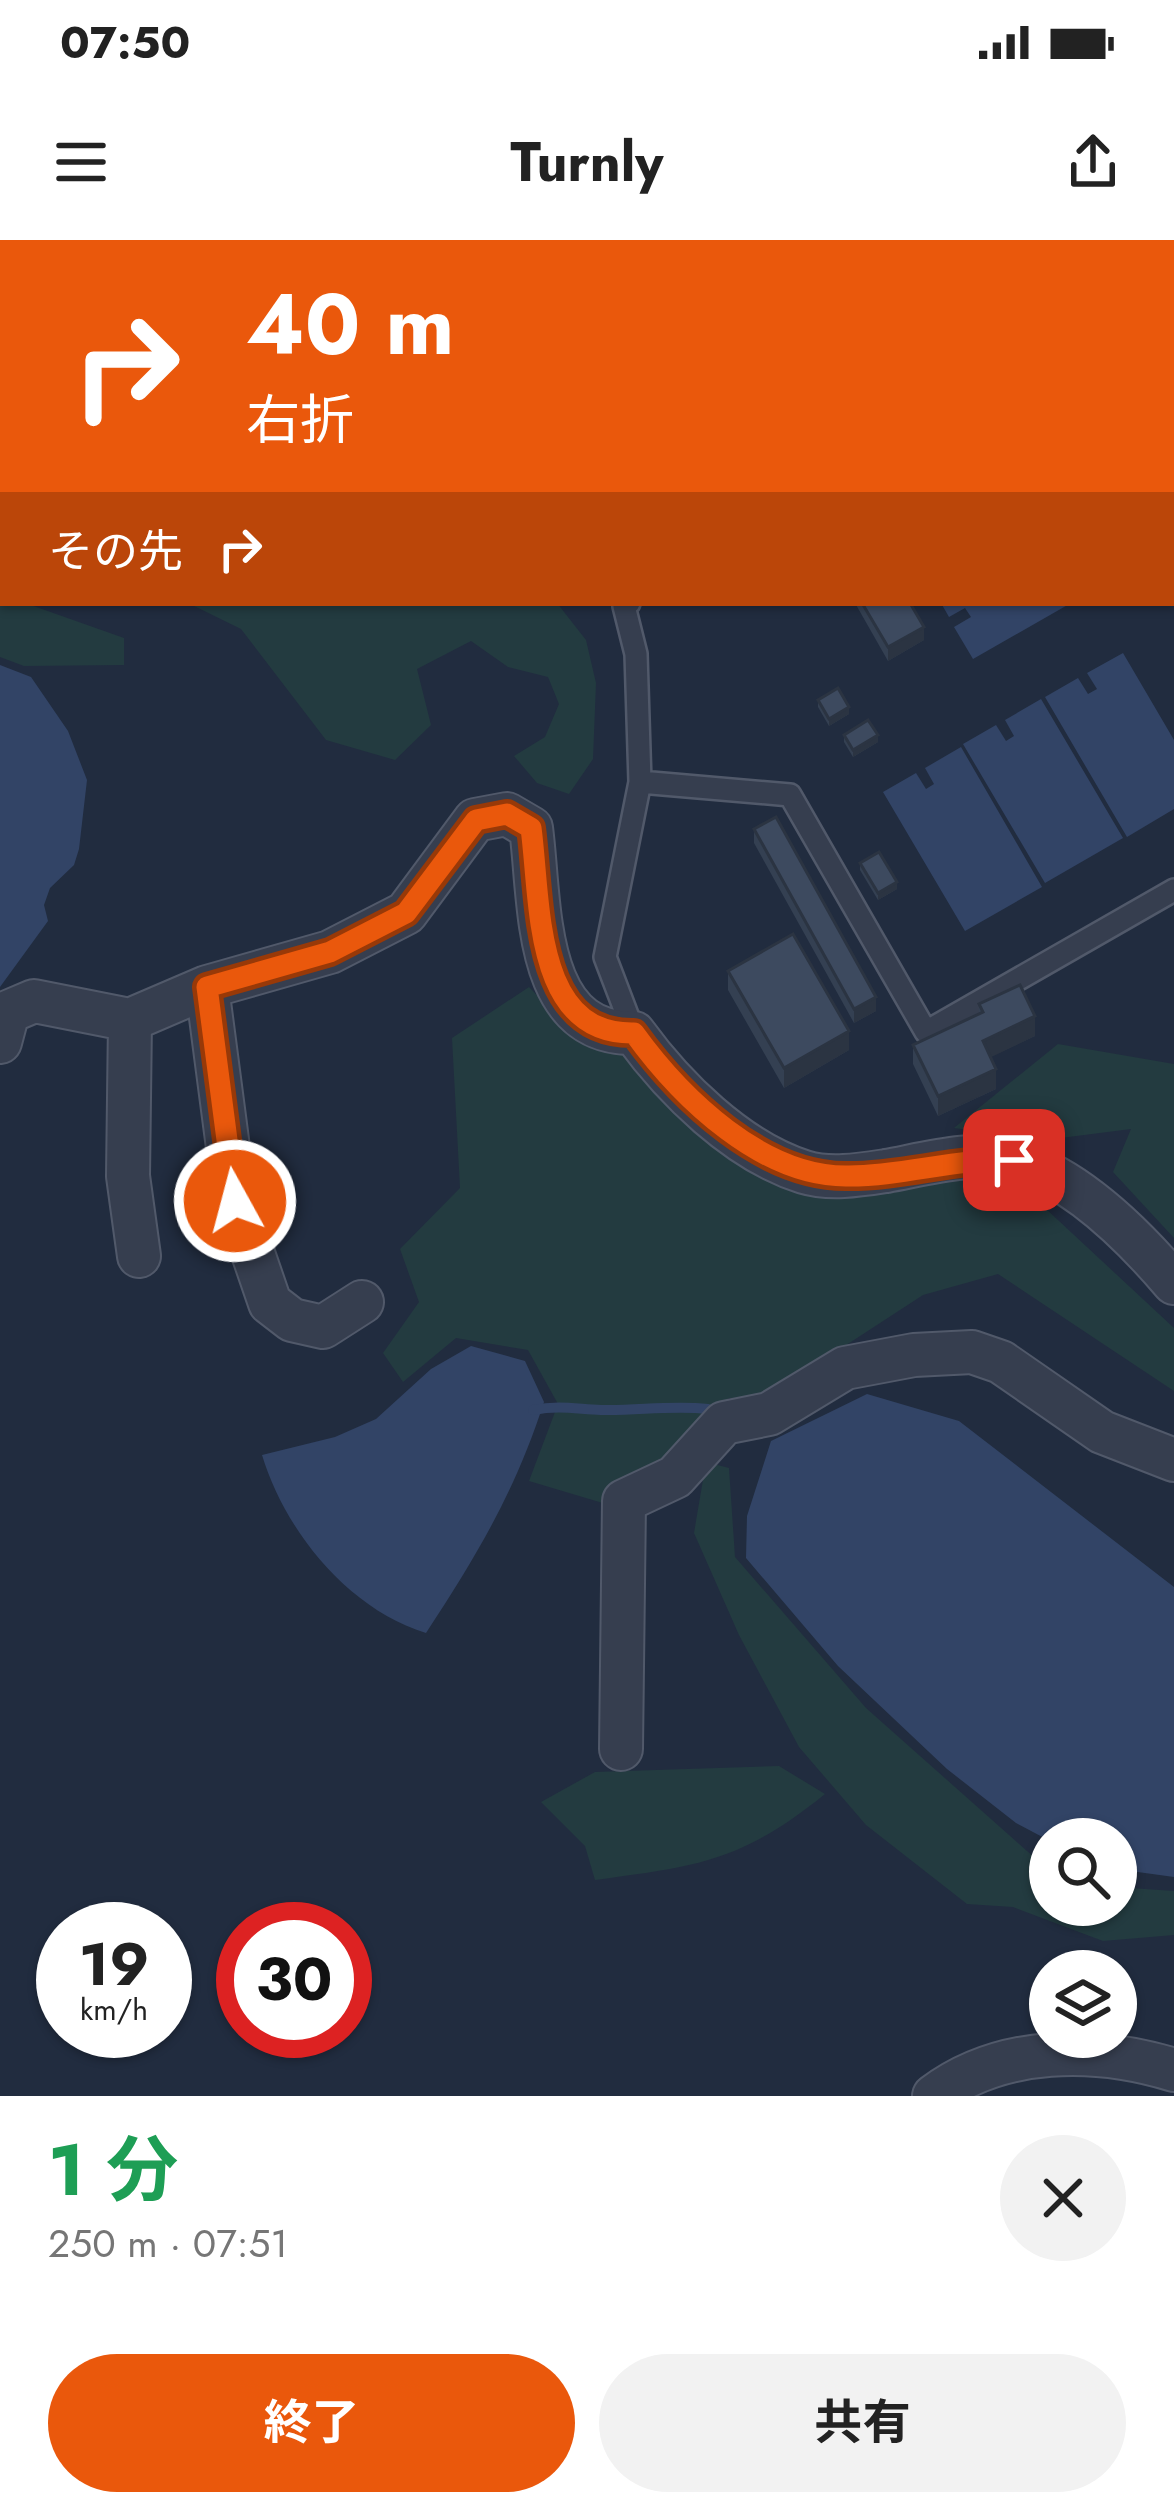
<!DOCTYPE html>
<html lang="ja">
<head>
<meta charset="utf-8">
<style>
	body { margin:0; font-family:Jost,"Noto Sans JP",sans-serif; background:#f2f2f2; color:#222; height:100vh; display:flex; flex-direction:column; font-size:45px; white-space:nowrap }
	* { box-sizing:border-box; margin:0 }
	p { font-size:39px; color:#767676 }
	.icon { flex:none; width:66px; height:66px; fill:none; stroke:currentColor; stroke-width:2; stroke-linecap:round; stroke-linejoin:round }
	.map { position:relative; height:1856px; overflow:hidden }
	.panel { display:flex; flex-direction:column; background:#fff; flex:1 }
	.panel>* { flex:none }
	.banner { position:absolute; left:0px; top:0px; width:1176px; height:366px; box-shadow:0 3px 9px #0004; background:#ea580c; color:#fff; overflow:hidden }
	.fabs { position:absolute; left:1029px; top:1578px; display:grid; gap:24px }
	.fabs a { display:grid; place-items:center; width:108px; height:108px; border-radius:50%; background:#fff; box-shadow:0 3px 9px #0004; font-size:60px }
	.speed { position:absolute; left:36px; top:1662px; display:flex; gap:24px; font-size:60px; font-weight:700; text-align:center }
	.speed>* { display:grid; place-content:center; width:156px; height:156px; border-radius:50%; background:#fff; box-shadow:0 3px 9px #0004; line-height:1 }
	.speed small { font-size:30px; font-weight:400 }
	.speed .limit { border:18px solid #d22; background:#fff; color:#111 }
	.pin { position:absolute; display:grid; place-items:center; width:102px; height:102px; color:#fff; margin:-51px; border-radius:24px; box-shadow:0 6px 18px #0006 }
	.me { position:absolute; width:132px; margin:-66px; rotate:353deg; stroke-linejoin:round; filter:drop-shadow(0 0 9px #0008) }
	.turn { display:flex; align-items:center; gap:42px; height:252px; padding:0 48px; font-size:54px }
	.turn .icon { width:156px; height:156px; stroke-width:2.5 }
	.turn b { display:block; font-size:84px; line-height:102px }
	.then { display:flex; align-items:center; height:114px; padding:0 48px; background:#0003; gap:24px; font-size:45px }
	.round { display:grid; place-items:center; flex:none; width:126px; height:126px; border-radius:63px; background:#f2f2f2 }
	.summary { display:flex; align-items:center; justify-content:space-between; height:204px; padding:0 48px }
	h1 { font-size:72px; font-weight:700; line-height:90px; color:#1e9e55 }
	.button { display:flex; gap:24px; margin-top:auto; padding:24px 48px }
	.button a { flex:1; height:138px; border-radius:72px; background:#ea580c; color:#fff; font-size:48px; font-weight:700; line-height:138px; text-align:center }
	.button a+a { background:#f2f2f2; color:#222 }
	.status { display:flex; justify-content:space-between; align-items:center; height:84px; padding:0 60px; background:#fff; direction:ltr }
	.status svg { height:33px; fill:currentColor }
	header { display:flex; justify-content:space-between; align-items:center; height:156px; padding:0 48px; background:#fff; font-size:54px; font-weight:700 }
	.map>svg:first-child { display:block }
</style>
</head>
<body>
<div class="status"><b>07:50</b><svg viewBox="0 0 49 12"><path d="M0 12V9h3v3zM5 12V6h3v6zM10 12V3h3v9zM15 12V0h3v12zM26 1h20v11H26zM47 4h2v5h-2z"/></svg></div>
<header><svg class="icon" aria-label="menu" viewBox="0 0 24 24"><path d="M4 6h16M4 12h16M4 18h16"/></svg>Turnly<svg class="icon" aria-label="share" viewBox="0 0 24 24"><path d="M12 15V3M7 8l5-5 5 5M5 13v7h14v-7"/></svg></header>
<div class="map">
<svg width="1174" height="1856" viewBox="0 0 1174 1856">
	<rect width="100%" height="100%" fill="#212c3f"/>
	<!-- green -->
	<path fill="#233b40" d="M0,353L3,363H25L124,398V425L24,426L0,417Z
		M188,363H557L586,400L596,443L593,519L569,554L537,543L514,516L545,497L559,464L548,437L508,427L471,401L417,429L431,485L395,520L326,500L241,389Z
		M529,747L583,803L625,814L714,906L976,932L1030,954L1174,1088V1151L998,1034L923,1055L765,1158H729L675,1221L638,1229L606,1264L529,1241L558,1164L528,1110L456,1098L403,1142L383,1113L419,1062L400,1009L460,948L452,798Z
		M1058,804L1174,824V998L1113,932L1131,889L1045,900L954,888Z
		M706,1222L729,1228L735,1317L866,1468L1036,1619L1050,1625V1665H1116V1647L1174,1651V1695L1103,1701L1013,1667L967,1664L866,1585L799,1507L739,1395L694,1293Z
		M779,1526L825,1554C741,1622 698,1626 595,1640L585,1606L541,1562L595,1532Z"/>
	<!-- water -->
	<path fill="#324466" d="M941,363H1071L973,419L954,387L971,377L965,368L949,377Z
		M1123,413L1174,500V569L1127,597L1045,457L1078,438L1088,454L1097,449L1087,433Z
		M0,425L31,437L68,491L87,540L79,609L74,625L50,648L44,665L48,681L0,747Z
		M1041,459L1123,598L1045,643L963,504L996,485L1006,501L1014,496L1005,480Z
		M961,507L1042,647L965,691L883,552L916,533L926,549L934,544L925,528Z
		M471,1106L525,1121L544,1162C515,1252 477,1315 426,1393C348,1369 285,1291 262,1215L335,1197L376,1179L431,1129Z
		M867,1154L959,1181L1174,1347V1637L1116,1629V1599L1050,1601L1016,1583L947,1529L838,1426L746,1318L747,1276L771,1201Z"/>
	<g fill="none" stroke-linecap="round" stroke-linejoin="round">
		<!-- stream -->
		<path stroke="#324466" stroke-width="10" d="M533,1170C559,1165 576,1169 601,1170C637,1171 671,1165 708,1169"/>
		<defs>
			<path id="lane" d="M1173,351L1174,352
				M629,363L624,366L636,414L640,542L605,717L634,793
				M640,542L790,555L926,792L1174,650"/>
			<path id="street" d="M1148,3L1152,0
				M207,747L235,961L270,1063L292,1080L323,1087L362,1062
				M130,780L128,936L139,1016
				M0,802L8,772L34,761L130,780L207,747L330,712L406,673L475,580L507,574L531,588C541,663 532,795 634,793C674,848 737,911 804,932C830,940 860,935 886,931C925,924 975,910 1014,920C1076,937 1134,996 1174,1043
				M621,1509L624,1261L675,1237L724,1183L769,1174L845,1128L914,1115L972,1112L1001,1122L1102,1192L1174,1220
				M934,1856C1002,1805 1096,1806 1174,1830"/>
		</defs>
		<!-- lane casing -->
		<use href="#lane" stroke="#51596a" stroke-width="26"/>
		<!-- street casing -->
		<use href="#street" stroke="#51596a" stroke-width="46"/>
		<!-- lane -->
		<use href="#lane" stroke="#363e4f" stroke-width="21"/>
		<!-- street -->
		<use href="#street" stroke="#363e4f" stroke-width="42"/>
	</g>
	<!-- wall -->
	<path fill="#344052" d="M855,363H910L924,400L888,421Z
		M818,460L849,474L829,486L818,467Z
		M844,495L878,502L853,517L844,502Z
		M754,589L876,771L854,783L754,603Z
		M860,623L897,649L878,660L860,630Z
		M728,731L849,810L784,848L728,750Z
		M979,764L1035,796L990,817L996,849L938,876L913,824V805L979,774Z"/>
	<!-- shaded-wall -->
	<path fill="#2b3442" d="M924,387V400L888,421V407Z
		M849,467V474L829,486V479Z
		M878,495V502L853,517V510Z
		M897,642V649L878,660V653Z
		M876,757V771L854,783V769Z
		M1035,776V796L983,821V801Z
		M849,791V810L784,848V828Z
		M996,829V849L938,876V856Z"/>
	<!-- building -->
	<path fill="#3d4a5f" stroke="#2b3442" stroke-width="3" d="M619,0H713L715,3H620Z
		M1174,216V304L1173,301Z
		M862,363H910L924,387L888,407Z
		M838,448L849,467L829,479L818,460Z
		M868,480L878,495L853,510L844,495Z
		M776,577L876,757L854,769L754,589Z
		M879,612L897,642L878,653L860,623Z
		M793,694L849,791L784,828L728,731Z
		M1020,745L1035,776L983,801L996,829L938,856L913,805L983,772L979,764Z"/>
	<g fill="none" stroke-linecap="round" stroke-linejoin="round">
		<defs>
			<path id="route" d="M235,961L207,747L330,712L406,673L476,580L507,574L531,588C541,663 533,795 634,793C681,858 763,938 849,936C905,936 957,918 1014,920"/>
		</defs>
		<!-- route casing -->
		<use href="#route" stroke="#983908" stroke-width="30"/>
		<!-- route -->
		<use href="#route" stroke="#ea580c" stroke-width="21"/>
	</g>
</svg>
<div class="fabs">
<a><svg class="icon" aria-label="search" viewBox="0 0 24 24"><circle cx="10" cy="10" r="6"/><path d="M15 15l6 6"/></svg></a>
<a><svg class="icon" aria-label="layers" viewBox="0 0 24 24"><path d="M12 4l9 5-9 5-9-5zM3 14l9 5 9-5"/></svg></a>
</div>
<div class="speed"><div>19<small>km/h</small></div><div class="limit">30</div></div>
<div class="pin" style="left:1014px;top:920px;background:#d93025"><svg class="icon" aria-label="arrive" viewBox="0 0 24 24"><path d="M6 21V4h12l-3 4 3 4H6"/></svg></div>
<svg class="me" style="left:235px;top:961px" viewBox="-20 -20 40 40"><circle r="17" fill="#ea580c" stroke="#fff" stroke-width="3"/><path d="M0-11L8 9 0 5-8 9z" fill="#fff"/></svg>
<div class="banner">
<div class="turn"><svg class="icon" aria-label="right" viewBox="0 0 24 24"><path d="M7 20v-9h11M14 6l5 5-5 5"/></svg><div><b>40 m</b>右折</div></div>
<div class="then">その先<svg class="icon" aria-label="right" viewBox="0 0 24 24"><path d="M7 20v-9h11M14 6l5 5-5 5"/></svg></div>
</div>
</div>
<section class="panel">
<div class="summary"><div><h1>1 分</h1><p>250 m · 07:51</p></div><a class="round"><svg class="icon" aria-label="close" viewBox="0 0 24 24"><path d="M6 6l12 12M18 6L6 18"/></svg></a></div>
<div class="button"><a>終了</a><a>共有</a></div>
</section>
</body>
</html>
